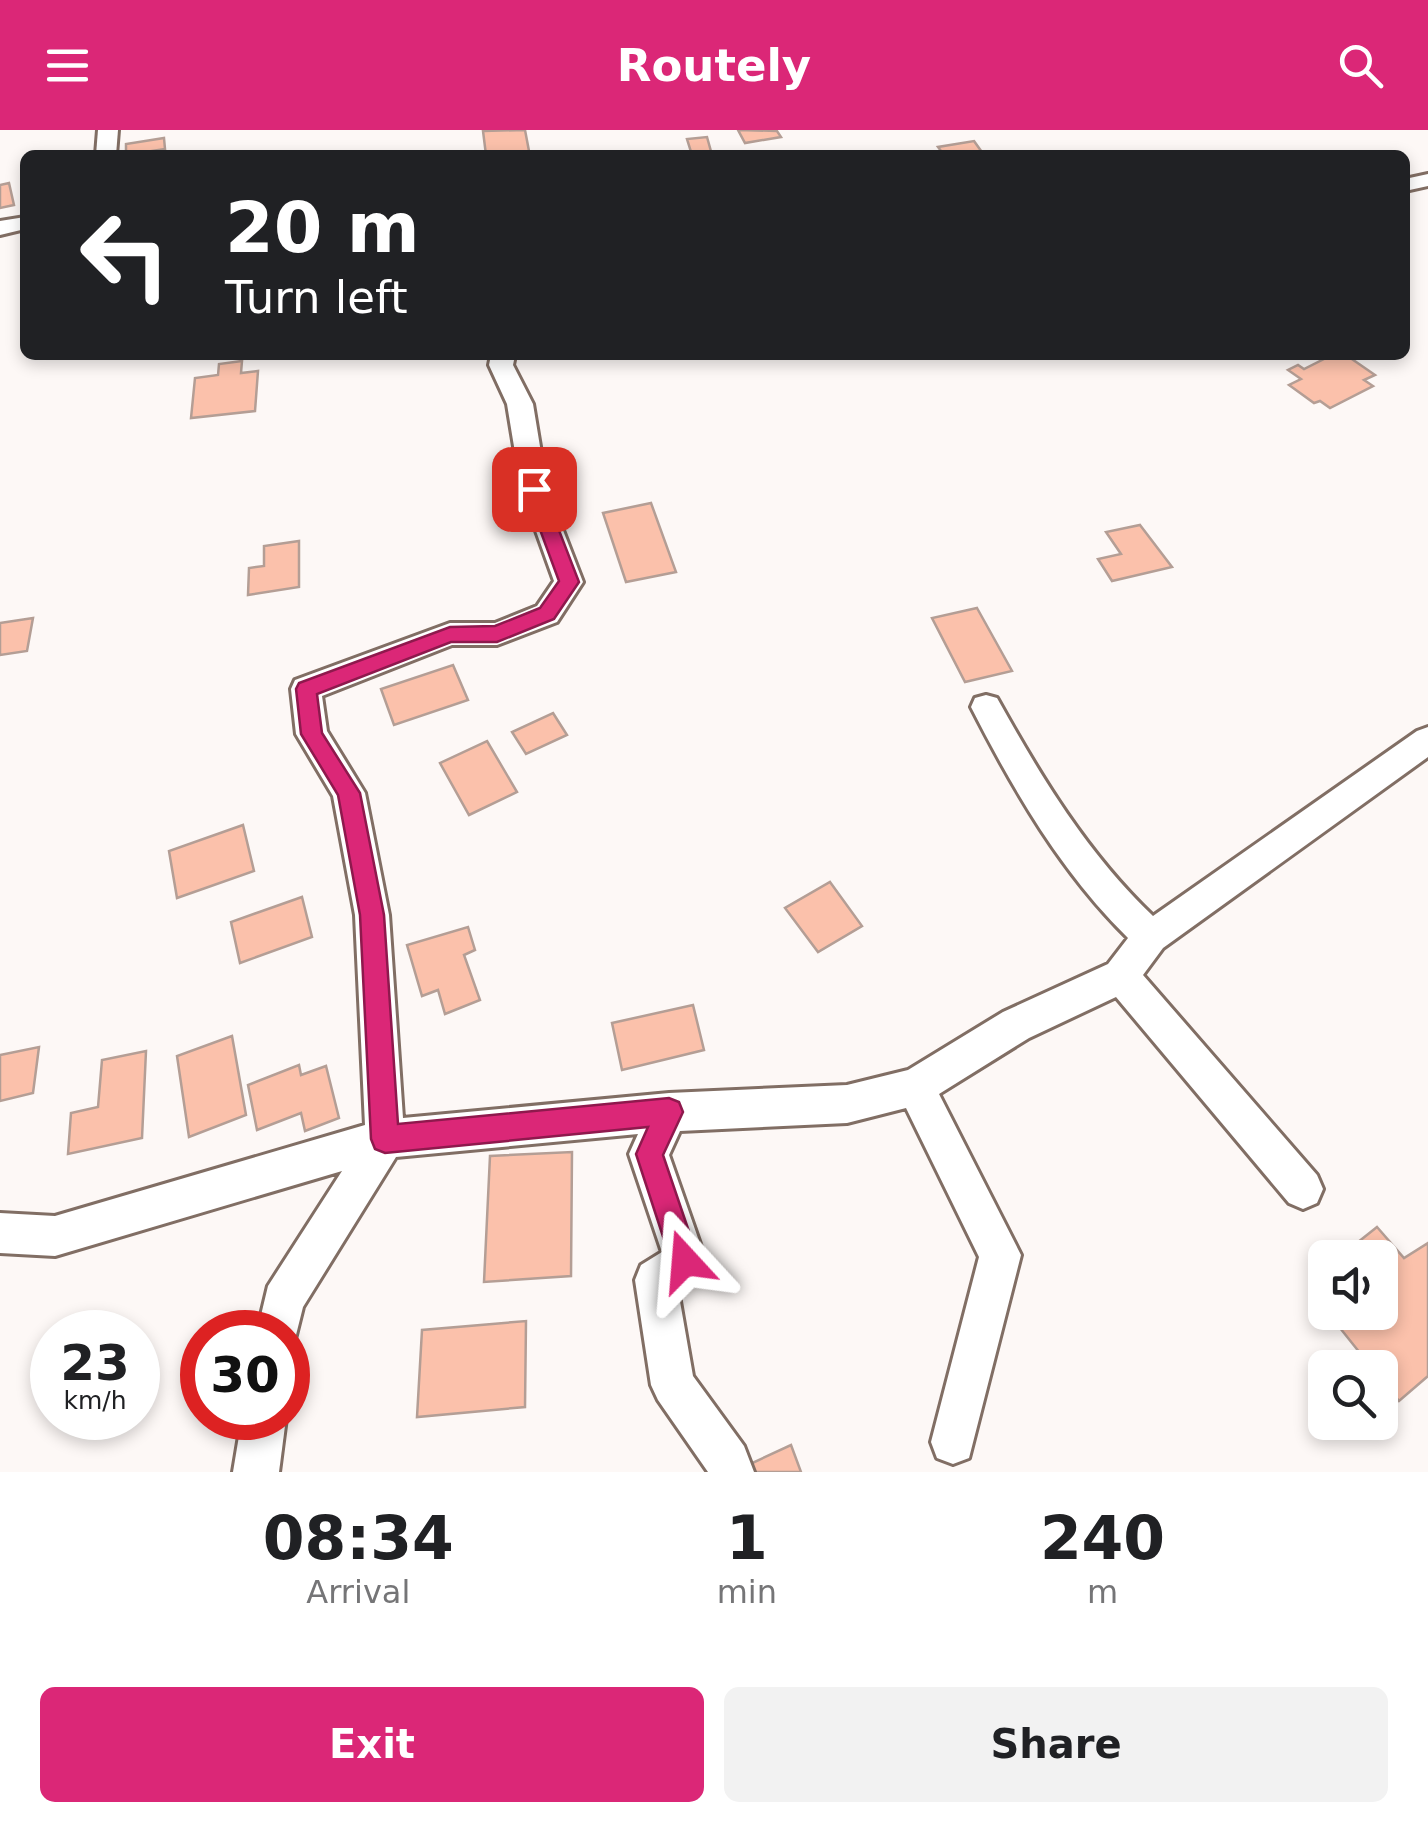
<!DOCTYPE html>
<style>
:root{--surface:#fff;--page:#f2f2f2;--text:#202124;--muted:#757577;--accent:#db2777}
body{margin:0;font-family:"DejaVu Sans",sans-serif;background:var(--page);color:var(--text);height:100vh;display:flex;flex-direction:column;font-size:38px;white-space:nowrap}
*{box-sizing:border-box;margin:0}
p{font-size:32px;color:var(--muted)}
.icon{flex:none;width:55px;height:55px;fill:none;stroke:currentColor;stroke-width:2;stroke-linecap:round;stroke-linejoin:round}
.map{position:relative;height:1342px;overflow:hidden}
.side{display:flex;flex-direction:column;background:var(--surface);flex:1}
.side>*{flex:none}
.hud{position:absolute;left:20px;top:20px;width:1390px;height:210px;border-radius:15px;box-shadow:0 5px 15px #0003;background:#202124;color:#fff;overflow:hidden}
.buttons{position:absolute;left:1308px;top:1110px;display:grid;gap:20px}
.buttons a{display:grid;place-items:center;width:90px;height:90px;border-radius:15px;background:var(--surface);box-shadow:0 5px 15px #0003;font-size:50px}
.speed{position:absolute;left:30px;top:1180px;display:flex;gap:20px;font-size:50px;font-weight:700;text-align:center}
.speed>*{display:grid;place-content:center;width:130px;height:130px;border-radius:50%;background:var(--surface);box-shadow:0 5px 15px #0003;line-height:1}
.speed small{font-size:25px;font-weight:400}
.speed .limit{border:15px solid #d22;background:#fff;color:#111}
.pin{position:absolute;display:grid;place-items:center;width:85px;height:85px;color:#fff;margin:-42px;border-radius:20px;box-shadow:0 5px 15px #0006}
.me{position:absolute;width:110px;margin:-55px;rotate:341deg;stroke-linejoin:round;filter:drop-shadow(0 0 8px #0008)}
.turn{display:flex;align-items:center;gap:35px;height:210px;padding:0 40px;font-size:45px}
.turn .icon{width:130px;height:130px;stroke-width:2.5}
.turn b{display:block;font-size:70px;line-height:85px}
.eta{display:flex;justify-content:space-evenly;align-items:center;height:170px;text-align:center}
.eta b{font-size:60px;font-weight:700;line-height:70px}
.primary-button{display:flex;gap:20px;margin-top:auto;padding:20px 40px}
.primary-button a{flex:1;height:115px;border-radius:15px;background:var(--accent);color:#fff;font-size:40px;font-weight:700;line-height:115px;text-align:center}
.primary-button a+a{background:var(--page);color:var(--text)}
header{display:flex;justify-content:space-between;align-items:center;height:130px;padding:0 40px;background:var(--accent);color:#fff;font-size:45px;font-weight:700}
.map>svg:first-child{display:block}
.building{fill:#fbc1ab;stroke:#b49e95;stroke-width:2.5}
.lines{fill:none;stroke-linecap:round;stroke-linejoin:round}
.minor-casing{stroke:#816e64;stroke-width:6}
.minor{fill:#fff;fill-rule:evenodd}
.route{fill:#db2777;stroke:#8e194d;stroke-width:2.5}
</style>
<header><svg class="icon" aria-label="menu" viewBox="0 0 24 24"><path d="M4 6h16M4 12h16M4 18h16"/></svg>Routely<svg class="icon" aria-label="search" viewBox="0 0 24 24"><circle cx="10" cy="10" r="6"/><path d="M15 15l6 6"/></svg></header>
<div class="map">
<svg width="1428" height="1342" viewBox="0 0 1428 1342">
<rect width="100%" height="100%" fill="#fdf8f6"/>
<!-- building -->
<g class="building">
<path d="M525,0L529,21L486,25L483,1Z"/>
<path d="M738,0L777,1L781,7L745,13Z"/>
<path d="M707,7L712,25H692L687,9Z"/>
<path d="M164,8L165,19L126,25V14Z"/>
<path d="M974,11L984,25H944L938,17Z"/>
<path d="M9,53L14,75L0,78V55Z"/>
<path d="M1332,225H1346L1375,245L1364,250L1373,256L1330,278L1320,271L1314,273L1289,255L1301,249L1288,240L1298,235L1304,239Z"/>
<path d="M242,231L241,243L258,241L255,281L191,288L195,248L218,245L219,234Z"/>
<path d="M651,373L676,442L626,452L603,383Z"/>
<path d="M1140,395L1172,437L1112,451L1098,429L1121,424L1106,402Z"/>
<path d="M299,411V457L248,465L249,438L264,436V416Z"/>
<path d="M977,478L1012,541L965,552L932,488Z"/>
<path d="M33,488L27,521L0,525V493Z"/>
<path d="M453,535L468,570L394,595L381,559Z"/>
<path d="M553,583L567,605L526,624L512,602Z"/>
<path d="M487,611L517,662L469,685L440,633Z"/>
<path d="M243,695L254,741L177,768L169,721Z"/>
<path d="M830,752L862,796L818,822L785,778Z"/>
<path d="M302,767L312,807L240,833L231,792Z"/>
<path d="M468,797L475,820L464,825L480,870L445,884L438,860L422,866L407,815Z"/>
<path d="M693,875L704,920L622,940L612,893Z"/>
<path d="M232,906L246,985L189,1007L177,926Z"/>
<path d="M39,917L33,963L0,971V925Z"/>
<path d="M146,921L142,1008L68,1024L71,983L98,977L102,930Z"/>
<path d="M299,935L301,945L326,936L339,988L305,1001L301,983L257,1000L248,955Z"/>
<path d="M572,1022L571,1146L484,1152L490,1026Z"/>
<path d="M1377,1097L1404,1128L1428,1113V1246L1399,1271L1380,1247V1238H1372L1328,1183L1380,1182V1128H1338Z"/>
<path d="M526,1191L525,1277L417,1287L422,1200Z"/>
<path d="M791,1315L801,1342H750L748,1335Z"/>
</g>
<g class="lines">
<!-- minor casing -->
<g class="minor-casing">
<g id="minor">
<path d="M98,0H118L116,25H96Z"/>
<path d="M1428,44V56L1405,61V49Z"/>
<path d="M25,87V99L0,105V91Z"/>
<path d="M491,225H515L513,235L533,274L547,359L583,452L557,492L497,515H452L322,566L327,601L365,663L389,785L403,988L669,963L847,955L908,940L1003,882L1108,834L1128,808C1061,742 1014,661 971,577L975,568L986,565L997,568C1041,647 1087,723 1153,786L1417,601L1428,597V627L1163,818L1143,845L1317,1045L1323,1059L1317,1073L1303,1079L1289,1073L1116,867L1029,908L939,964L1021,1125L969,1328L953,1334L937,1328L931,1312L979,1127L906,978L847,993L680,1001L669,1025L706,1131L700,1146L678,1160L693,1246L744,1316L754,1342H708L658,1270L651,1255L635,1150L641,1135L662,1122L629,1024L638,1004L396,1027L303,1177L293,1217L288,1219V1202H257L268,1156L342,1041L55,1126L0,1123V1083L55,1086L365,995L355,785L333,666L296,604L291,559L295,550L450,493H495L537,476L554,451L521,359L507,274L489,235Z"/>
<path d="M242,1288H286L279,1342H233Z"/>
</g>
</g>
<!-- minor -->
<use href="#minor" class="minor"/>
</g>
<!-- route -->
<path class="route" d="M534,352L543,359L579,452L554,489L497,512H451L317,564L322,603L360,663L384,785L398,994L669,968L679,972L683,982L663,1025L699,1131L695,1141L685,1145L675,1141L671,1131L636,1024L648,997L385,1023L375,1019L371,1009L360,785L338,665L301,604L296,559L299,553L450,497L495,496L540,478L559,451L525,359Z"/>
</svg>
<div class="buttons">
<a><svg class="icon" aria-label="sound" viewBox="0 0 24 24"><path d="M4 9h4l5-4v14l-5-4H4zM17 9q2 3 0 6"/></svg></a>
<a><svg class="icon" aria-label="search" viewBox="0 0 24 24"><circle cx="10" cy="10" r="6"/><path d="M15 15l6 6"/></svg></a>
</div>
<div class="speed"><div>23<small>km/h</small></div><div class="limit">30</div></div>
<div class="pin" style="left:534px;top:359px;background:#d93025"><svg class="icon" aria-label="arrive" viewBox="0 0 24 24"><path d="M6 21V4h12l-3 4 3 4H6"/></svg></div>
<svg class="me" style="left:685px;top:1131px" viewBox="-20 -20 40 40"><path d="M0-17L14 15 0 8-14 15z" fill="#db2777" stroke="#fff" stroke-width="4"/></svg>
<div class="hud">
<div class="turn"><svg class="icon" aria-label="left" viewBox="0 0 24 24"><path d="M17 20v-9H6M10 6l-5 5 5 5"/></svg><div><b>20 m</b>Turn left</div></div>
</div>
</div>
<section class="side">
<div class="eta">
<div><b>08:34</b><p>Arrival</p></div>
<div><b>1</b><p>min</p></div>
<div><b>240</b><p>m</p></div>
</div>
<div class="primary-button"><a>Exit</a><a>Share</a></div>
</section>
